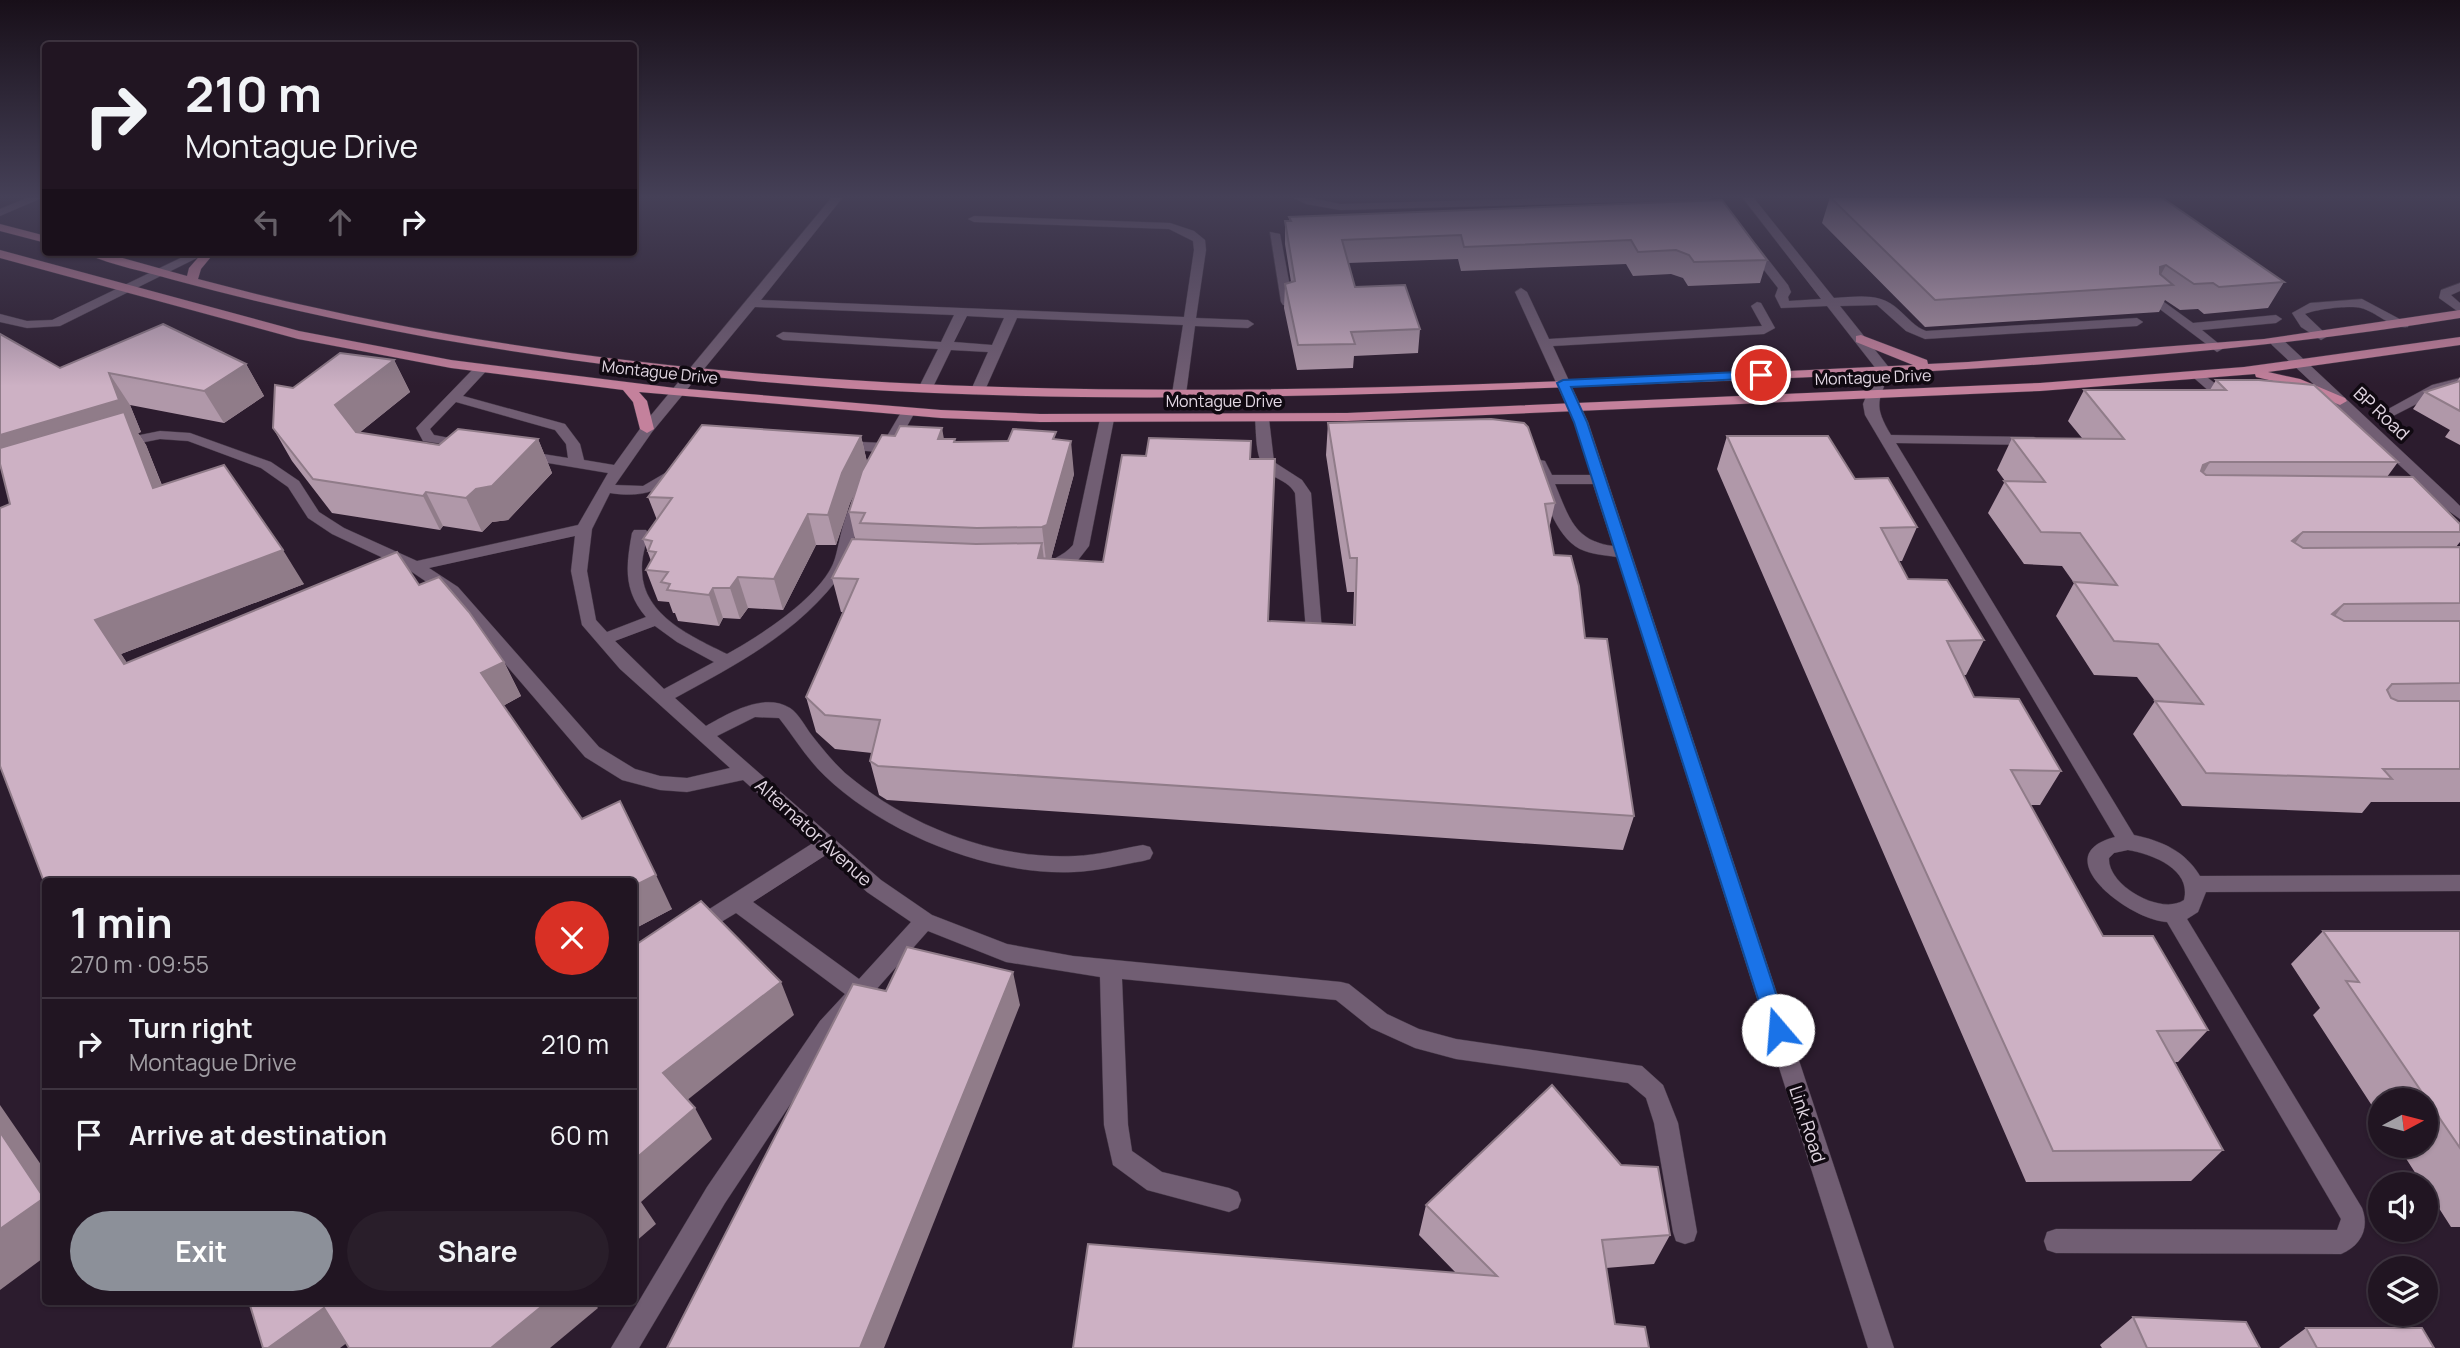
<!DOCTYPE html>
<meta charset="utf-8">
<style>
:root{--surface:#211522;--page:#291e2a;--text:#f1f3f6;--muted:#a29fa5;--line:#3e3440;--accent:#8c9099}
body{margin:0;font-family:Manrope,sans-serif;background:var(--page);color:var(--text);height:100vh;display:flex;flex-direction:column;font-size:26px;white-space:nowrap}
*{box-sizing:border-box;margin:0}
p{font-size:23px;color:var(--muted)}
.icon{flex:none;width:38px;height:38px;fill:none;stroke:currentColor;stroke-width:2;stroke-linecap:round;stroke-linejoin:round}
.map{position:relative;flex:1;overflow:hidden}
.drawer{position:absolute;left:42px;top:878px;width:595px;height:427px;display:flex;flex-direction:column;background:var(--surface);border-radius:7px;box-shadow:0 2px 5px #0004,0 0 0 2px var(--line)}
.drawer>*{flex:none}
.guide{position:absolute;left:42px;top:42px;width:595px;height:214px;border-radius:7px;box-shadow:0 2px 5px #0004,0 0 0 2px var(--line);background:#211522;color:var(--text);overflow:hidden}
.needle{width:46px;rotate:83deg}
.buttons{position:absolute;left:2368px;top:1088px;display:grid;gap:14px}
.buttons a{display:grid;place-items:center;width:70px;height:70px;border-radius:50%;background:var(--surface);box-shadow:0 2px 5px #0004,0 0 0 2px var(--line);font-size:35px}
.pin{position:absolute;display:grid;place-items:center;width:60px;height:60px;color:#fff;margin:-30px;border:4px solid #fff;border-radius:50%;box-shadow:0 2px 7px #0007}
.me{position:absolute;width:77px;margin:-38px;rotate:342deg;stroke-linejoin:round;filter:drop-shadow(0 0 5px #0008)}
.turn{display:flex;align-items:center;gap:24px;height:147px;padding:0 28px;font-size:32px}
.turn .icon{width:91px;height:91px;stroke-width:2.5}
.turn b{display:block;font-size:49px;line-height:60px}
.lanes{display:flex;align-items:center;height:66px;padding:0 28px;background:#0003;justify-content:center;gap:35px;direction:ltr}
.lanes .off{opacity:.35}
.round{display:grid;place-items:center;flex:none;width:74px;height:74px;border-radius:37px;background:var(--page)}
.overview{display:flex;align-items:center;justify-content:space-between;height:119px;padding:0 28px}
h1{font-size:42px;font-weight:700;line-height:52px}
.cta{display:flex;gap:14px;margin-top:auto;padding:14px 28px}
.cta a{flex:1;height:80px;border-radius:42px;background:var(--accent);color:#fff;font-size:28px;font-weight:700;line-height:80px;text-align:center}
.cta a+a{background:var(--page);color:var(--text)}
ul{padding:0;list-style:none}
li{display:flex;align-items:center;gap:21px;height:91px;padding:0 28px;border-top:2px solid var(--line)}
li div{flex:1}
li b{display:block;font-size:26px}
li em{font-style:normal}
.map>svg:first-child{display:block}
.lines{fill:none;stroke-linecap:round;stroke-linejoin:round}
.minor-casing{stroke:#453847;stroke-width:1}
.major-casing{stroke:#453847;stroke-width:1}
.minor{fill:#715e73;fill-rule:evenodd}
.major{fill:#c4819c;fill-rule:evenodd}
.wall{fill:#b098a9}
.shaded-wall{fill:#907c89}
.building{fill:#cdb1c4;stroke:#907c89;stroke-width:2}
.route{fill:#1a73e8;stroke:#114b97;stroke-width:2}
.labels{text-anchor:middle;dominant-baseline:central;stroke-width:7;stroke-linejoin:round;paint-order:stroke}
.far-street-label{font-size:16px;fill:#e2d7e3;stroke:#100911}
.street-label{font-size:18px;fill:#e2d7e3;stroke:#100911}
</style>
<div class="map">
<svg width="2460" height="1348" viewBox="0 0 2460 1348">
<rect width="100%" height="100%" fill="#2c1c2e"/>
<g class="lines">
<!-- minor casing -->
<g class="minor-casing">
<g id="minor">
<path d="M29,197H44L0,216V209Z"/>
<path d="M832,197H843L761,300L1184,317L1194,250L1193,241L1169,229L974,222L968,219L974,216L1170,223L1194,231L1205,240L1206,250L1196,318L1248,320L1254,324L1248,328L1195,326L1186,394L1179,398L1172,394L1183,325L1017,318L985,390L978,394L971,390L988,352L951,350L933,387L926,391L919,387L938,349L783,340L776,336L783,332L941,342L954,315L755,307L652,432L615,485L643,486L672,469L679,473L677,476C656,494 637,497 610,493L592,529L587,571L596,620L607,632L646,617C623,590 626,566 632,533L634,530H646L648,533C646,545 641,558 642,571C643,616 693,637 727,654C760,636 818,598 833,564C840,549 843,501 861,496L866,498L869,501L854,538L850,559L862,561L864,565L862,569H845C802,631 739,663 675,698L706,726C729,713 764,692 790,708C798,713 805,726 810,733C821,747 832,761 845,773C906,825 994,860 1075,856C1098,855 1120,849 1143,845L1150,847L1153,853L1150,859L1143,861C1120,865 1097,871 1074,872C991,876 885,834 825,776C807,759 794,737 779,718L755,717L717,736L881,880L932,915L1007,944L1073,956L1341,982L1349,984L1387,1014L1419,1029L1456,1039L1642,1066L1663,1085L1678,1123L1697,1232L1694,1241L1685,1244L1676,1241L1673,1232L1654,1123L1646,1098L1628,1083L1456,1059L1415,1048L1371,1028L1336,1000L1122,979L1128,1125L1132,1151L1162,1172L1229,1188L1238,1192L1241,1200L1238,1208L1229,1212L1147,1190L1113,1165L1104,1125L1100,977L1006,962L928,931L836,1035L725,1203L639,1348H611L707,1187L820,1021L845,994L736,913L696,937L689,934L686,928L689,922L813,843L743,780L687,792L660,790L622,780L585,757L446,595L409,570L332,534L308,518L288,487L261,468L188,441L160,439L120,447L113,443L115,440L160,431L190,433L271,462L299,481L319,512L344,528L417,561L578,525L608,473L524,459L517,455L524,451L568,458L566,444L555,430L456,402L430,429L434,435L470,442L472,445L470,448L423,441L416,428L477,365L482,364L489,368L463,396L565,424L580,444L584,460L614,465L642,426ZM967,316L1004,318L992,345L954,342ZM575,536L571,571L582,625L620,669L730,768L687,778L660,776L635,769L599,747L458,587L429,568ZM655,626L677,642L714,662L664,689L615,641ZM826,855L867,892L911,922L859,979L753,902Z"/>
<path d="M1292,197H1307L1340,204L1590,197H1713L1707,200L1340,210L1306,204Z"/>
<path d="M1742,197H1753L1834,298C1858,297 1880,292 1899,310C1908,318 1915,327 1926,331L2137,318L2143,322L2137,326L1925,339L1906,331L1877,305L1840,306L1891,370C1878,401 1873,405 1891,435L2034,437L2041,441L2034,445L1896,443L2134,835C2162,841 2185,851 2200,876L2460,875V891L2206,892L2198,912L2187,919L2362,1208C2370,1229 2360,1246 2341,1254L2056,1253L2047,1250L2044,1241L2047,1232L2056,1229L2337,1230L2341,1219L2167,922C2129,920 2044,855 2115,837L1865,415L1863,404L1877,370L1827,306L1781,308L1775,296L1778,288L1746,247L1748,244H1756L1788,285L1791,292L1788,297L1789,301L1821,299ZM2128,850C2152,854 2192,869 2184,900C2161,916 2107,885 2109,858L2114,853Z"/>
<path d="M1270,232L1280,234L1293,302L1291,305H1283L1281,302Z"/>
<path d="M193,252H209L60,326L27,328L0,322V314L27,321L52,320Z"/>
<path d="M2460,283V291L2451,295L2460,303V313L2439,298L2441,290Z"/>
<path d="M1521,288L1527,292L1549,339L1762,326L1751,306L1757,302L1761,303L1775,328L1764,334L1553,346L1588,422L1894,1348H1868L1617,557C1603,555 1586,554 1575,546C1551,528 1543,490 1533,464L1540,460L1545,461L1552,475H1591L1574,422L1515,292ZM1555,484H1593L1613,546C1574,541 1569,517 1555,484Z"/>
<path d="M2153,294L2193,323L2276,315L2282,319L2276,323L2202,330L2224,348L2217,352L2149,301V295Z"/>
<path d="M2362,299L2409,324L2408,327C2391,329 2377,312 2361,308C2351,305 2315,309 2305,314L2328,336L2321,340L2301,327L2292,313L2310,303Z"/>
<path d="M2277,338L2282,339L2453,499L2460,506V519L2443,507L2410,505L2407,502L2410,499L2434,497L2396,462L2365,460L2363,457L2365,454L2387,453L2272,345L2270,342Z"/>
<path d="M2199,371L2235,399V405H2225L2194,378V372Z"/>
<path d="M2460,378V386L2442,391L2393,416L2388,417L2381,413L2432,385Z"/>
<path d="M908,408L915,412L889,458H879V452L841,449L834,445L841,441L883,443L903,409Z"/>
<path d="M1107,415L1114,419L1089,546L1075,564L1054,573H1042L1040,569C1049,559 1063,557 1073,545L1100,419Z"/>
<path d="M1262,415L1269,419L1274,462L1302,480L1311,493L1322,631L1314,637L1306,631L1295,493C1290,484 1282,481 1273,476C1254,464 1257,439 1255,419Z"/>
</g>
</g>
<!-- major casing -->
<g class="major-casing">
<g id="major">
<path d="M0,224L46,236V243L0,231Z"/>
<path d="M0,250L299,331L451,360L675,388L941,410L1040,414L1347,413L2040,383L2244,367L2460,337V345L2268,372L2300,379L2345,398L2347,401L2340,405L2290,385L2256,377L2255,374L2040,391L1347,421L1040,422L941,418L639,392L647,401L654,429L647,433L640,429L633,402L623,390L451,368L298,339L0,258Z"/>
<path d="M82,252H101L187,276L189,268L203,252H215L201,269L198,279C756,429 1343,392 1913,365L1856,342V336L1861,335L1927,360L1928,364L1968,362L2264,339L2460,310V318C2182,363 1902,374 1620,385C1392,394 1163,403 934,393C766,386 598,367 432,338C345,322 259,303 174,280C144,271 109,265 82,252Z"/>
</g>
</g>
<!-- minor -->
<use href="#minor" class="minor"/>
<!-- major -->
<use href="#major" class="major"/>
</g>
<!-- wall -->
<g class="wall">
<path d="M1830,197L2284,282L2268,308L2204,314L2198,309L2180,310L2165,300L2159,312L1925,327L1822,223Z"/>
<path d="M1722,200L1767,260L1760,283L1688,286L1683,278L1671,274L1633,276L1626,264L1461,271L1458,259L1348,263L1355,287L1420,329L1418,353L1354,356L1353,368L1297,370L1284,308L1285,284L1291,282L1285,244V221H1289V217Z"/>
<path d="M0,334L60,368L246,364L264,396L224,423L130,405L141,432L138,433L146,445L162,485L304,584L121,654L127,663L419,585L504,662L521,696L503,706L582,819L672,909L634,929V882H46L10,504L1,468H0Z"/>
<path d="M394,360L410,392L359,433L439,445L538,439L552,473L508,520L492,522L482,532L443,526L440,530L332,513L292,461L273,428L293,388Z"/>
<path d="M2460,377V445L2445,437L2450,430L2413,409L2425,392L2456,383Z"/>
<path d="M2216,380L2398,462L2387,477L2460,524V542L2456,547H2460V802H2371L2362,813L2182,806L2133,734L2155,701L2137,677L2094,675L2056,616L2074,583L2062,566L2024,564L1988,513L2005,481L1997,470L2012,438H2082L2068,421L2084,390H2210Z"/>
<path d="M1328,423L1555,503L1549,529L1554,555L1585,638L1634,816L1623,850L887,800L879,795L870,761L872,753L835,749L816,732L806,697L843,612H841L832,578L855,539L849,512L855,492L850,503L836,545H816L783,610L748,608L740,619L723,618L719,626L678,621L675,613H673L669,602L658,601L646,570L651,561L643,539L657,520L648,497L861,436L867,462L944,439H955V442L1056,439L1074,474L1051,559L1103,562L1251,459L1268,621L1353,625L1354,592H1347L1326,455Z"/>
<path d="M1727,436L1855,479L1917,527L1902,561H1899L1908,579L1984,640L1966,675H1963L1974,697L2061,771L2040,805H2030L2103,936L2208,1030L2178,1062H2175L2223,1150L2191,1181L2026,1182L1717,469Z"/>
<path d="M2323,931H2460V1227H2451L2426,1188V1185H2423L2398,1146H2426V1101H2380V1118L2313,1015L2320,1008L2291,964Z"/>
<path d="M1426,1205L1670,1235L1654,1264L1606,1268L1615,1324L1456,1273L1419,1235Z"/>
<path d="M2133,1317L2260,1348H2102L2100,1345Z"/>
<path d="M2306,1328L2434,1348H2279Z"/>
</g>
<!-- shaded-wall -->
<g class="shaded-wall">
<path d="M2166,265L2155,286L2160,267Z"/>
<path d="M394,360L410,392L353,438L335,405Z"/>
<path d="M246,364L264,396L224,423L204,391Z"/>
<path d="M109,373L130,405L141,432L138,433L146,445L176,522L0,468V435Z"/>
<path d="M942,428L948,461L938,439Z"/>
<path d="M861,436L868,466L850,503L836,545L828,515L842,473Z"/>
<path d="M538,439L552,473L508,520L492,522L482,532L466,498L476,489Z"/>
<path d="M1071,441L1074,474L1051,559L1046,561L1042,527Z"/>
<path d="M2210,462L2191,494L2203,465Z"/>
<path d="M426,492L443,526L440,530L423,496Z"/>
<path d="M808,514L816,545L783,610L774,579Z"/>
<path d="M2303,532L2280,565L2292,541Z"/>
<path d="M1042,543L1046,577L1038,558Z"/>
<path d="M283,550L304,584L121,654L151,699L124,664L95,620Z"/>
<path d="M738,577L748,608L740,619L730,588Z"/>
<path d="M713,588L723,618L719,626L709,595Z"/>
<path d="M2344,604L2319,637L2332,614Z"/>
<path d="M504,662L521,696L499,708L481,673Z"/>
<path d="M656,875L672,909L634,929V886Z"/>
<path d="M1013,972L1020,1005L884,1348H860Z"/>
<path d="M781,982L794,1015L681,1105L663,1073Z"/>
<path d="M0,1105L46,1172V1256L0,1290Z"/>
<path d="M695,1108L712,1139L641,1202L656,1224L634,1243V1160Z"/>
<path d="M547,1302H593L598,1308L550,1348H491Z"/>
<path d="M324,1308L356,1336L340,1348H268Z"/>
</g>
<!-- building -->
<g class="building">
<path d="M1830,197H2161L2284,282L2219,287L2213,283L2194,284L2166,265L2160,267V274L2173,285L1935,300Z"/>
<path d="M1722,200L1767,260L1694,262L1689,255L1676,250L1638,252L1631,240L1464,247L1461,235L1342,240L1355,287L1405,285L1420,329L1351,332L1355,344L1298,345L1285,284L1295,281L1285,221H1291L1289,217Z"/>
<path d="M163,324L246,364L204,391L109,373L119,400L0,435V334L60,368Z"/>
<path d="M340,353L394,360L335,405L356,432L439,445L458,429L538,439L492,486L476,489L466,498L426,492L423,496L313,479L273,428L275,385L293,388Z"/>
<path d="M2216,380H2259L2314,385L2398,462H2210L2203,465L2201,471L2206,475L2413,477L2460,524V532H2303L2292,541L2303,548L2460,547V603L2344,604L2332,614L2344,621H2460V683L2392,684L2387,690L2391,698L2398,701H2460V769H2383L2392,779L2206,773L2155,701L2203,704L2158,644L2114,641L2074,582L2117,585L2080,533L2041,532L2004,481L2045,482L2012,438L2124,439L2084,390H2226Z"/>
<path d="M2460,381V411L2425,392Z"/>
<path d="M124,412L153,488L224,465L283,550L95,620L124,664L397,552L419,585L439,577L469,612L504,662L481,673L582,819L620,801L656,875L634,886V882H46V887L0,766V508L10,504L0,464V448Z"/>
<path d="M1491,419L1524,423L1528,427L1555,503L1545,504L1554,555L1571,556L1579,586L1585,638L1607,639L1634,816L878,766L870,761L880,720L825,715L806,697L858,579L832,578L852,539L976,544L1042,543L1038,558L1103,562L1122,455L1146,456L1149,438L1251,441L1250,459H1275L1268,621L1355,625L1357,558H1350L1328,423Z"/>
<path d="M702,425L861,436L842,473L828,515L808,514L774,579L738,577L730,588H713L709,595L667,590L670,584L661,582L668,572L646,570L656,552L648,551L652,541L643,539L672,498L648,497Z"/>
<path d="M900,426L942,428L938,439H955L954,442L1008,441L1013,429L1056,432L1053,439L1071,441L1047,525L1042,527L977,528L860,523L865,513L849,512L862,471L882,435L895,436Z"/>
<path d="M1727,436H1828L1855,479L1888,478L1917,527L1881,528L1908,579L1947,580L1984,640L1947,641L1974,697L2019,699L2061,771L2011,770L2103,936H2153L2208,1030L2157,1031L2223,1150L2053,1151Z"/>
<path d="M701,901L781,982L663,1073L695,1108L634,1160V946Z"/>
<path d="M2323,931H2460V1148L2346,981L2359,982Z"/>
<path d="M907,947L1013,972L860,1348H667L853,984L886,991Z"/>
<path d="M1552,1085L1621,1165L1658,1167L1670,1235L1602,1240L1615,1324L1645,1327L1649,1348H1073L1088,1244L1497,1276L1426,1205Z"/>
<path d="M0,1132L44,1198L0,1229Z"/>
<path d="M249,1302H547L491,1348H349L324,1308L268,1348H263Z"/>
<path d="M2133,1317L2246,1322L2260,1348H2147Z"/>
<path d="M2306,1328H2422L2434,1348H2317Z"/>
</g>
<!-- sky -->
<linearGradient id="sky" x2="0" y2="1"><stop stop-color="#180f19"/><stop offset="0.51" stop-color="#454057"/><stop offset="1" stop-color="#454057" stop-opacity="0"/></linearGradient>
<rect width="2460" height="386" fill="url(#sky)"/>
<!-- route -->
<path class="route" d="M1761,371L1767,375L1766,378L1571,387L1587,422L1788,1030L1785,1036L1778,1039L1771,1036L1768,1030L1574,422L1557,383L1563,380Z"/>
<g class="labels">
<!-- far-street labels -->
<g class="far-street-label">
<text transform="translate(660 372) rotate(6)">Montague Drive</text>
<text transform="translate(1873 377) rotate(-2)">Montague Drive</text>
<text x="1224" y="401">Montague Drive</text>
</g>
<!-- street labels -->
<g class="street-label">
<text transform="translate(2382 413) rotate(43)">BP Road</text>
<text transform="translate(814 832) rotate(42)">Alternator Avenue</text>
<text transform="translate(1808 1124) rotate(72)">Link Road</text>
</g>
</g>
</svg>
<div class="buttons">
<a><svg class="needle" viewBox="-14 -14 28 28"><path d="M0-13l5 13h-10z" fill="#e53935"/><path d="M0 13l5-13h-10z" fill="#a29fa5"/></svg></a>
<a><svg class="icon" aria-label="sound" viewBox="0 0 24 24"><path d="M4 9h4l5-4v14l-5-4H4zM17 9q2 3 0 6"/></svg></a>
<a><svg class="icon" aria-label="layers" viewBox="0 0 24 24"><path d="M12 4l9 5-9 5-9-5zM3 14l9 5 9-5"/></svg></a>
</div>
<div class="pin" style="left:1761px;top:375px;background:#d93025"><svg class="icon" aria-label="arrive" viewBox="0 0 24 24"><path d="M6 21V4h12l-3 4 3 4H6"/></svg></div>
<svg class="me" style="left:1778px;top:1030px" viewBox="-20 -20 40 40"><circle r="19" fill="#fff"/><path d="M0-13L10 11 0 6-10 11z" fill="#1a73e8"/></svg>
<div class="guide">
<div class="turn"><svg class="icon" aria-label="right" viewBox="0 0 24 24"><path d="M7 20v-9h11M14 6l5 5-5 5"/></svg><div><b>210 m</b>Montague Drive</div></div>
<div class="lanes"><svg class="icon off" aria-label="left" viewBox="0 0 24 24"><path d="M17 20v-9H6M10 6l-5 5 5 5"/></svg><svg class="icon off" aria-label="ahead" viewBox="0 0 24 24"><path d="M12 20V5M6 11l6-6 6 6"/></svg><svg class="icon" aria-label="right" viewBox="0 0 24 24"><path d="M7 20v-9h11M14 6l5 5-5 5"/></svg></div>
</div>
<section class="drawer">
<div class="overview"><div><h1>1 min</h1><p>270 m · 09:55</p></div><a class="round" style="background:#d93025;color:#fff"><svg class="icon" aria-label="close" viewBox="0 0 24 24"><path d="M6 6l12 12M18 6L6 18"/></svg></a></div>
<ul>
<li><svg class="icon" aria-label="right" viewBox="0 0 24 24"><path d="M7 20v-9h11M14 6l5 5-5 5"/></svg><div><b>Turn right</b><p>Montague Drive</p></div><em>210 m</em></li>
<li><svg class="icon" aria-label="arrive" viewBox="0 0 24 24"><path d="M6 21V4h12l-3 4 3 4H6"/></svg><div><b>Arrive at destination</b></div><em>60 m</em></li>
</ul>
<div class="cta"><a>Exit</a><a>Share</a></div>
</section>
</div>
